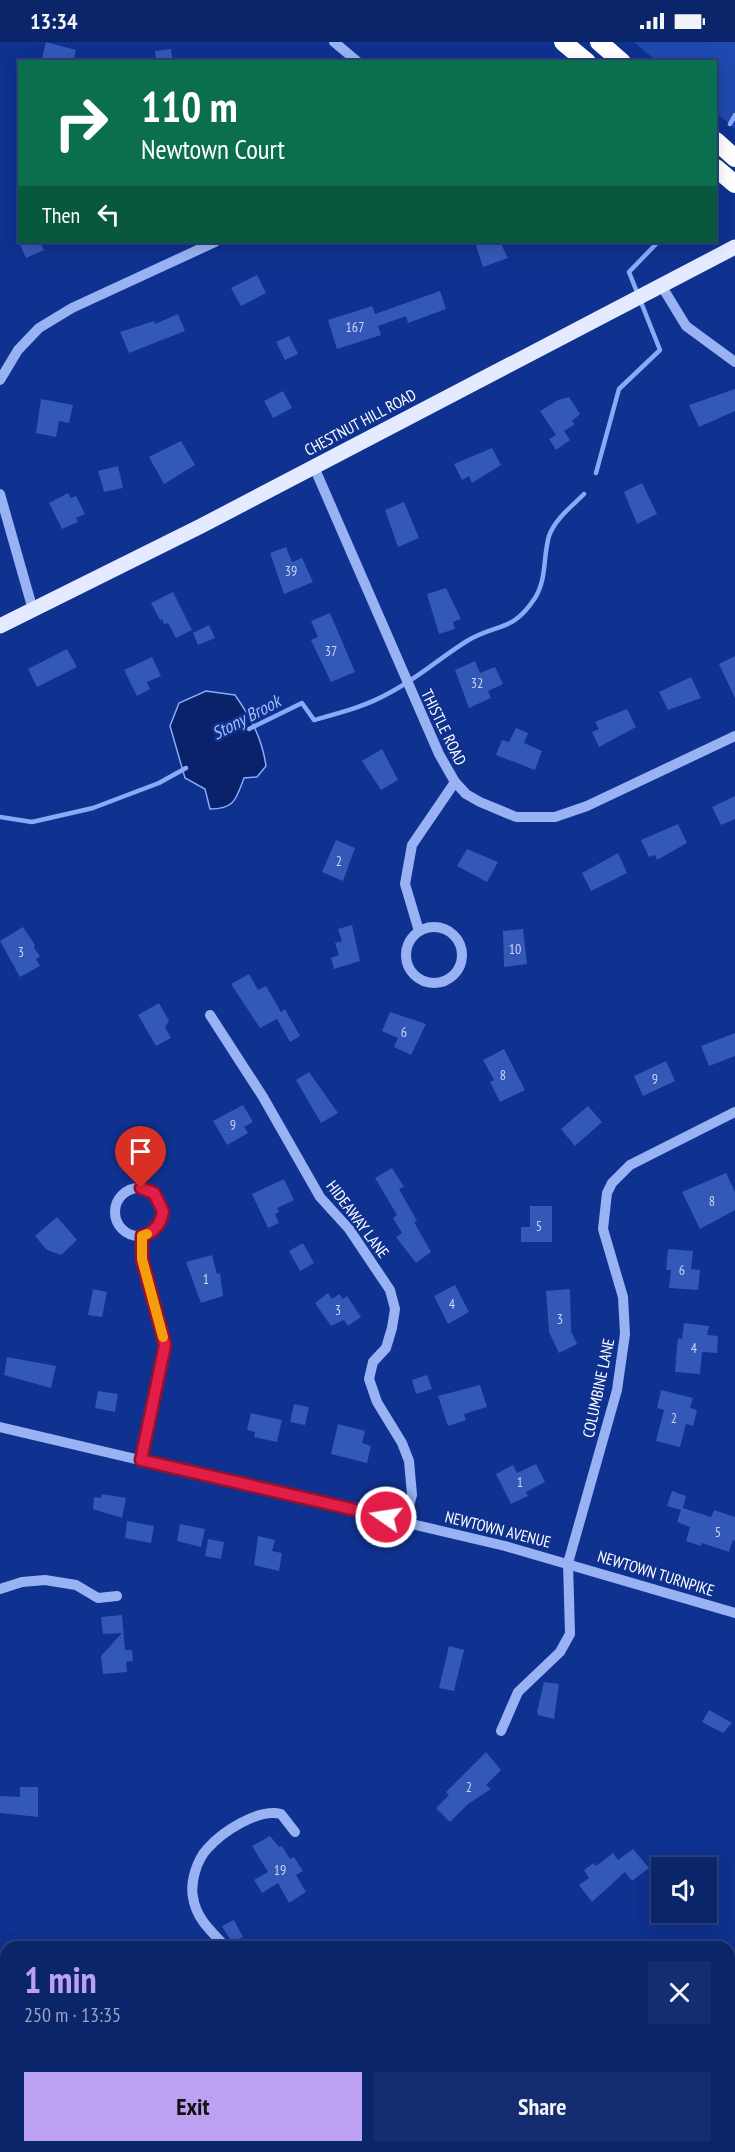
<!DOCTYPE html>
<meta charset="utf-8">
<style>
:root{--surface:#0b256b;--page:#142d71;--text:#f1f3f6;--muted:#9aa5c1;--line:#2b427e;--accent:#bca0f2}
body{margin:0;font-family:"PT Sans Narrow",sans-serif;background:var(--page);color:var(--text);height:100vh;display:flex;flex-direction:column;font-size:22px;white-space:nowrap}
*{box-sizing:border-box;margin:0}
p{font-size:20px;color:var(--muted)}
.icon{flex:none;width:33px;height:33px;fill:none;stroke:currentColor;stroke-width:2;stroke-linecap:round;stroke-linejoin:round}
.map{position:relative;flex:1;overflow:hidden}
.details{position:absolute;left:0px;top:1899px;width:735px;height:212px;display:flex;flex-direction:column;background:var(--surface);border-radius:18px 18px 0 0;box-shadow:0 3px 15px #0003,0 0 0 2px var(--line)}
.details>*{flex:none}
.hud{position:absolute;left:18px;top:18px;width:699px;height:183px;border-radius:0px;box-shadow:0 3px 15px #0003,0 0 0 2px var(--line);background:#0b6e4f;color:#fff;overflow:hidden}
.fabs{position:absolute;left:651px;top:1815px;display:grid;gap:12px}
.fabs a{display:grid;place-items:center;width:66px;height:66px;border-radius:0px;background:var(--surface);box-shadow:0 3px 15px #0003,0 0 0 2px var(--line);font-size:30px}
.pin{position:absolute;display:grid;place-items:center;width:51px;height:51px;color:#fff;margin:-62px -26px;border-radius:50% 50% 50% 0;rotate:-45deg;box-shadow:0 0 6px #0007}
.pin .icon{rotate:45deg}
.me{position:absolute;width:66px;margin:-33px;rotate:283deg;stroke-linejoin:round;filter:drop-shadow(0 0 4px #0008)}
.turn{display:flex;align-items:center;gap:21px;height:126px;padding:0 24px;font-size:27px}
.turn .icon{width:78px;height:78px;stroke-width:2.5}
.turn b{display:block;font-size:42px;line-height:51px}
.then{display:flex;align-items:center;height:57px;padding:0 24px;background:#0003;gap:12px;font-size:22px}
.round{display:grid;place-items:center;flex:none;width:63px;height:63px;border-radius:0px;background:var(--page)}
.summary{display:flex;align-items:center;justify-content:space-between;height:102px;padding:0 24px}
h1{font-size:36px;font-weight:600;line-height:45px;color:var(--accent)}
.action{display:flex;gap:12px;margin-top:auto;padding:12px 24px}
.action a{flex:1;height:69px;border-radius:0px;background:var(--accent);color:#111;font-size:24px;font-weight:600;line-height:69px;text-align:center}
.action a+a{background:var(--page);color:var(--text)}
.status{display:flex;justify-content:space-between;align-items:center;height:42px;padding:0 30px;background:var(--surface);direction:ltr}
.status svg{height:16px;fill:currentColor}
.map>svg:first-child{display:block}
.green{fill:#2049af}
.water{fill:#09226a;stroke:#89aaf7;stroke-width:1.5}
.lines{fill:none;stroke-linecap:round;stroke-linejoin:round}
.stream{stroke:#89aaf7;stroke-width:4.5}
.building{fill:#3358b7}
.minor{stroke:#98b2f3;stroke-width:10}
.major{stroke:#e4eaff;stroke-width:15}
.highway{stroke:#fff;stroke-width:18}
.route-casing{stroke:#92132f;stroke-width:15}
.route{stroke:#e11d48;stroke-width:10}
.slow{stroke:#f59e0b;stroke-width:10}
.labels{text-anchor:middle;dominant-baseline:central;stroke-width:5;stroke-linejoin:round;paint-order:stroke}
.number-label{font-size:14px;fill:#ccd5ed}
.street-label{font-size:16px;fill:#fff;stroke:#0f318f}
.water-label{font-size:18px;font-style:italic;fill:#a3bdfa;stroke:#0f318f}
</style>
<div class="status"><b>13:34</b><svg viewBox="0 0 49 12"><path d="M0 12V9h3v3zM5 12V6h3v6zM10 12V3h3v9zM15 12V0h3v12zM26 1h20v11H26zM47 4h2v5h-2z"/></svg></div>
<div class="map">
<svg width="735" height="2110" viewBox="0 0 735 2110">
<rect width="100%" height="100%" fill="#0f318f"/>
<!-- green -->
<path class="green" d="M634,0H735V87L716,70V20L656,19Z"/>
<!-- water -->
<path class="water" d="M206,649L235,653C251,676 262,696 266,724L257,735L244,736C236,757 235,767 210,767L205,747L185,736L170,684L179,661Z"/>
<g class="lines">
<!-- stream -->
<g class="stream">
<path d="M730,82L735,73"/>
<path d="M596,431L619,347L660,308L629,230L658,200"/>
<path d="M249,687L302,661L314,678C340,671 367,664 391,650C418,636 441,615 467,599C497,581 512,591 535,556C547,537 543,514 549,494C555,477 572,464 584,452"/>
<path d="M0,775L32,780L93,766L159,741L186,726"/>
</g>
</g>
<!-- building -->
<g class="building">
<path d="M46,0L76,8L73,20H41Z"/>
<path d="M171,7L173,20H156L155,9Z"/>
<path d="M19,200H40L44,208L26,216Z"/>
<path d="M475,200H500L508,216L483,225Z"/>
<path d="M257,233L266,251L241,264L231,246Z"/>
<path d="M440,249L446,267L408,281L406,274L378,284L381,293L337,307L328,278L372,264L375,272Z"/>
<path d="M178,272L185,289L129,311L120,290L154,279L155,282Z"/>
<path d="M289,294L298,312L285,318L276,300Z"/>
<path d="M735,347V369L699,385L689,363Z"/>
<path d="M283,349L292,366L273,376L264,359Z"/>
<path d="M569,355L580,372L572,379L575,382L564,389L570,398L556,408L549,397L556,393L540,369L558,358Z"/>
<path d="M41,357L73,363L69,381L59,379L56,395L36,391Z"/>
<path d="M181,399L195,423L164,442L149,415Z"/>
<path d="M492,406L501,423L472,441L469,434L462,438L454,422Z"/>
<path d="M118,424L123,446L104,450L98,429Z"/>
<path d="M642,441L657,472L637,482L624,450Z"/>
<path d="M68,451L71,456L76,454L85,472L76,476L78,480L62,487L49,461Z"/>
<path d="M404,460L419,496L398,505L385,468Z"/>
<path d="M286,505L292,520L302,516L313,540L284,552L270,511Z"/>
<path d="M446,546L461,577L453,580L455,587L439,592L427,552Z"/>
<path d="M173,550L192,588L176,596L168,581L164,582L162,577L160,578L151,561Z"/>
<path d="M330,571L355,630L331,640L311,598L318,595L311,579Z"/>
<path d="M209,583L215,596L198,603L193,591Z"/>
<path d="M67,607L77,625L37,645L28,627Z"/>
<path d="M735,614V656L719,622Z"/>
<path d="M152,615L161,634L147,640L150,647L137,654L124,628Z"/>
<path d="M475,619L480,631L495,625L503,642L488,649L491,656L469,666L455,628Z"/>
<path d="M691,635L701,656L668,668L659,650Z"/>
<path d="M627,667L636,685L599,705L592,690L599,687L595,680Z"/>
<path d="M516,686L528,691L524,701L542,709L535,728L496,713L502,698L509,700Z"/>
<path d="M382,707L398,738L381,748L362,719Z"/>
<path d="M735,754V777L721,783L712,765Z"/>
<path d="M678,782L687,801L657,818L655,813L649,815L641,798Z"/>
<path d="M336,798L355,806L343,839L322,830Z"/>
<path d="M467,807L498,820L487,840L457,824Z"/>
<path d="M618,811L627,831L591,849L582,831Z"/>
<path d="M352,883L360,919L334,927L331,916L339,913L335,901L342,899L338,887Z"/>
<path d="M23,885L35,903L34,906L40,914L36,917L40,924L20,935L0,899Z"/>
<path d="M523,887L527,922L504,925L503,889Z"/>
<path d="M249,932L258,948L266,944L281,970L285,967L300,994L290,1000L277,977L260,986L231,942Z"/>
<path d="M159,961L169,979L165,985L171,996L156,1004L138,973Z"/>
<path d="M390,970L426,982L411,1013L394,1005L398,996L382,989Z"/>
<path d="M735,991V1014L709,1024L701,1004Z"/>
<path d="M504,1007L525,1048L500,1060L490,1040L494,1038L483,1018Z"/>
<path d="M666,1019L675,1039L643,1054L634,1034Z"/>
<path d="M309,1030L338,1071L321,1081L296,1038Z"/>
<path d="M243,1063L253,1080L244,1085L248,1091L227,1103L213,1079Z"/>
<path d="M588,1064L602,1080L575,1104L561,1087Z"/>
<path d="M392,1126L404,1145L399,1147L417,1179L414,1180L431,1210L416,1221L396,1195L402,1191L393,1176L397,1173L375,1136Z"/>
<path d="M726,1131L735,1150V1168L700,1187L682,1150Z"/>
<path d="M284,1137L294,1158L277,1166L279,1170L275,1172L279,1181L268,1186L252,1152Z"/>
<path d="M530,1164H552V1200H521V1185H530Z"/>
<path d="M57,1175L77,1198L61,1213L47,1208L35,1194Z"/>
<path d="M303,1201L314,1221L300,1229L289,1209Z"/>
<path d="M668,1207L693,1209L691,1227L700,1228L698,1248L669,1246L671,1228H666Z"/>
<path d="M212,1213L217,1232L220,1231L223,1254L201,1261L186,1220Z"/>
<path d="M455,1243L469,1270L448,1282L434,1254Z"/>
<path d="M93,1247L107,1250L102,1275L88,1273Z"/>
<path d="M570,1247L571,1289L577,1302L559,1311L549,1290L546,1249Z"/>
<path d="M328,1251L332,1257L339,1252L343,1257L347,1254L361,1275L348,1284L344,1278L331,1284L315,1261Z"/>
<path d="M684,1281L709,1284L707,1293L718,1294L717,1311L702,1310L700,1332L675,1330L677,1305L678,1296L682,1297Z"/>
<path d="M7,1315L56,1324L51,1346L4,1333Z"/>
<path d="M427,1333L432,1347L416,1352L412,1338Z"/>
<path d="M480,1343L487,1365L464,1372L466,1378L448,1384L438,1354Z"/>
<path d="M661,1348L693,1356L690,1366L697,1368L693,1384L686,1382L680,1405L656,1399L664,1368L657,1366Z"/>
<path d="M98,1349L118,1352L115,1370L95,1366Z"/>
<path d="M294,1362L309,1365L305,1383L290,1380Z"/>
<path d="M251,1371L282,1378L277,1400L254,1395L255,1390L247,1388Z"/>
<path d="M338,1382L365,1389L362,1401L371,1404L367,1421L331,1412Z"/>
<path d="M536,1422L545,1440L526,1450L528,1454L511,1462L496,1432L513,1423L517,1431Z"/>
<path d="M672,1449L686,1454L683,1466L711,1475L714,1468L735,1475V1499L733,1498L729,1510L702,1501L701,1504L686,1499L690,1485L677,1480L681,1468L667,1464Z"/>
<path d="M102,1452L126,1456L122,1476L93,1467L94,1455L101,1456Z"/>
<path d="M127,1479L154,1484L151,1501L125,1496Z"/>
<path d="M180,1482L205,1487L201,1505L177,1499Z"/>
<path d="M258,1494L275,1498L272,1509L282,1511L279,1529L254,1523Z"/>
<path d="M208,1497L224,1500L221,1517L205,1514Z"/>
<path d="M122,1573L125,1608H132L133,1619L126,1620L127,1630L103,1632L101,1614L122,1591L103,1592L101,1575Z"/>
<path d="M449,1604L464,1608L454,1649L439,1646Z"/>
<path d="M544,1640L559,1642L554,1677L538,1673L537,1670Z"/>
<path d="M709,1668L732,1681L723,1691L702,1680Z"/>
<path d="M486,1710L501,1728L486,1743L491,1747L468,1762L450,1780L436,1766L449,1753L446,1750Z"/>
<path d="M20,1745H38V1775L0,1771V1754L20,1755Z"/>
<path d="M270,1794L279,1805L282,1804L290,1817L294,1815L303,1829L296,1833L306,1850L289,1861L278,1841L262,1851L254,1838L268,1830L252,1804Z"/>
<path d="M633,1807L649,1826L632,1839L625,1830L592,1860L579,1843L589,1836L584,1828L594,1821L596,1824L613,1811L618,1818Z"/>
<path d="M234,1878L243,1895L232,1901L222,1884Z"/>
</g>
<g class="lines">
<!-- minor -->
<g class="minor">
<path d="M334,0L358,20"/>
<path d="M661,243L686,284L735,320"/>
<path d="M0,338L18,308L39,286L72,266L215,200"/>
<path d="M314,425L439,712L455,740L466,752L480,760L516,775H555L587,764L735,694"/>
<path d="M0,452L33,568"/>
<circle cx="434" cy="913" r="28"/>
<path d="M419,889L405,842L412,803L455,740"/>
<path d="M210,973L263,1055L320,1155L349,1187L390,1248L395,1267L392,1286L386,1306L373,1320L369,1337L377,1360L402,1401L409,1419L412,1453L405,1479"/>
<circle cx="139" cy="1170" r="24"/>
<path d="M0,1385L505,1504L735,1571"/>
<path d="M141,1418L165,1303L142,1217V1194"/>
<path d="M0,1547L22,1540L45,1538L76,1543L98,1556L117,1554"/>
<path d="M501,1689L518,1650L560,1610L570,1592L568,1521L617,1348L625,1292L623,1255L603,1187L607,1151L612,1141L630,1123L735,1070"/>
<path d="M226,1905C212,1890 196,1877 193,1855C190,1840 197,1818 207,1807C222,1790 258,1766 281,1772L295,1790"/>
<path d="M729,2027L735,2020"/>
<path d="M269,2110V2104"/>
<path d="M641,2110L647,2104"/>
</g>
<!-- major -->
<path class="major" d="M0,584L201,484L735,205"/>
<!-- highway -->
<g class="highway">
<path d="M563,0L587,20"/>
<path d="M599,0L622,20"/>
<path d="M716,99L735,116"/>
<path d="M716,126L735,142"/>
</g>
</g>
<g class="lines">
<!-- route casing -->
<g class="route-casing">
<path id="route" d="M141,1146L154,1151L163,1169C161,1182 155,1190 142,1194V1217L165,1303L141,1418L386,1475"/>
</g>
<!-- route -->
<use href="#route" class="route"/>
<!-- slow -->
<path class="slow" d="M147,1192L142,1194V1217L163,1295"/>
</g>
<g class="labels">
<!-- number labels -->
<g class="number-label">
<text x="355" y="285">167</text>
<text x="291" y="529">39</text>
<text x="331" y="609">37</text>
<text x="477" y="641">32</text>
<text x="339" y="819">2</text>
<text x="515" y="907">10</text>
<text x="21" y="910">3</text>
<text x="404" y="990">6</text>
<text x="503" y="1033">8</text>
<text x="655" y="1037">9</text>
<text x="233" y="1083">9</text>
<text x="712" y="1159">8</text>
<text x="539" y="1184">5</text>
<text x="682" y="1228">6</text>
<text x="206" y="1237">1</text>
<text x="452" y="1262">4</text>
<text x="338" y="1268">3</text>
<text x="560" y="1277">3</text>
<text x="694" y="1306">4</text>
<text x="674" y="1376">2</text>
<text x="520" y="1440">1</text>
<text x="718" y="1490">5</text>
<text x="469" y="1745">2</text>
<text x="280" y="1828">19</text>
</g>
<!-- street labels -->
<g class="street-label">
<text transform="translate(360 380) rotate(-28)">CHESTNUT HILL ROAD</text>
<text transform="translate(444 685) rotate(64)">THISTLE ROAD</text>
<text transform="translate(358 1177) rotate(53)">HIDEAWAY LANE</text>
<text transform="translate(598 1346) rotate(-78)">COLUMBINE LANE</text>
<text transform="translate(498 1487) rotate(14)">NEWTOWN AVENUE</text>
<text transform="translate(656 1531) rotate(17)">NEWTOWN TURNPIKE</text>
</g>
<!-- water labels -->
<g class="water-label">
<text transform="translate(246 675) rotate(-28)">Stony Brook</text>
</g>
</g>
</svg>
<div class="fabs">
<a><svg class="icon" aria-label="sound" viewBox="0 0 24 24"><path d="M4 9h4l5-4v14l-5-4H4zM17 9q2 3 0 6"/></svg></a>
</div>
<div class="pin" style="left:141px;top:1146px;background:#d93025"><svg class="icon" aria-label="arrive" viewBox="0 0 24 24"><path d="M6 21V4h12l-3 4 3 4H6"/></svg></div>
<svg class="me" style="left:386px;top:1475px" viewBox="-20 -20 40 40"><circle r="17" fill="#e11d48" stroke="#fff" stroke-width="3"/><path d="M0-11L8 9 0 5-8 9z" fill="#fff"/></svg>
<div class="hud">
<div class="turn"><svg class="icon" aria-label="right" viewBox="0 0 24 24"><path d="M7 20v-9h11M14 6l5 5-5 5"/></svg><div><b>110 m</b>Newtown Court</div></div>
<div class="then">Then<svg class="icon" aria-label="left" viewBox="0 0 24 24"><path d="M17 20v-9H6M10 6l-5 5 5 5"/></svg></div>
</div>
<section class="details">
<div class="summary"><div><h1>1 min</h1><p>250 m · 13:35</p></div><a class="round"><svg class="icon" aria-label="close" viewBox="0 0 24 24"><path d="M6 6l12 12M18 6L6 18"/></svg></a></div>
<div class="action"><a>Exit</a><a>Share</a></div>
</section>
</div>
